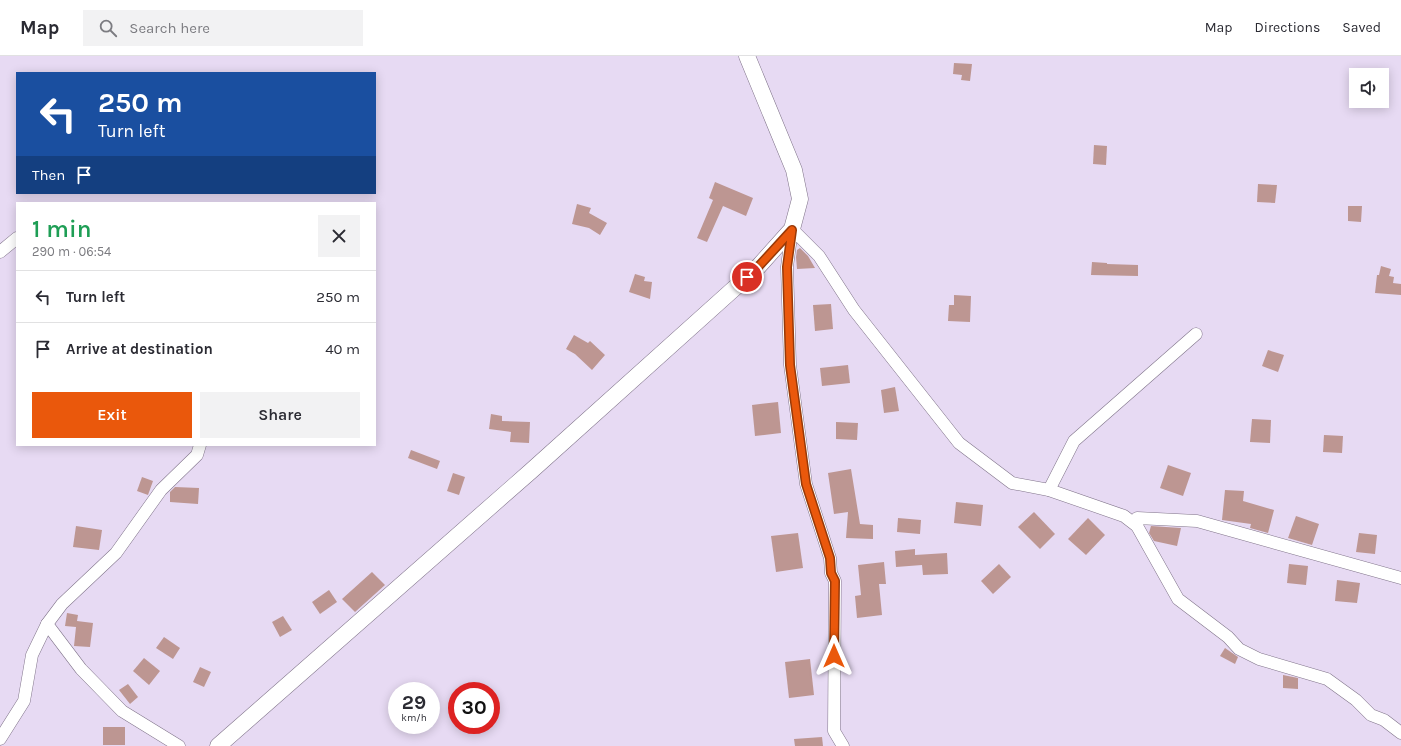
<!DOCTYPE html>
<meta charset="utf-8">
<style>
:root{--surface:#fff;--page:#f2f2f3;--text:#2b2b33;--muted:#7c7c81;--line:#e1e1e2;--accent:#ea580c}
body{margin:0;font-family:Karla,sans-serif;background:var(--page);color:var(--text);height:100vh;display:flex;flex-direction:column;font-size:15px;white-space:nowrap}
*{box-sizing:border-box;margin:0}
p{font-size:13px;color:var(--muted)}
.icon{flex:none;width:22px;height:22px;fill:none;stroke:currentColor;stroke-width:2;stroke-linecap:round;stroke-linejoin:round}
.map{position:relative;flex:1;overflow:hidden}
.sheet{position:absolute;left:16px;top:146px;width:360px;height:244px;display:flex;flex-direction:column;background:var(--surface);border-radius:0px;box-shadow:0 2px 10px #0003}
.sheet>*{flex:none}
.banner{position:absolute;left:16px;top:16px;width:360px;height:122px;border-radius:0px;box-shadow:0 2px 10px #0003;background:#1a4fa0;color:#fff;overflow:hidden}
.fabs{position:absolute;left:1349px;top:12px;display:grid;gap:8px}
.fabs a{display:grid;place-items:center;width:40px;height:40px;border-radius:0px;background:var(--surface);box-shadow:0 2px 10px #0003;font-size:20px}
.speed{position:absolute;left:388px;top:626px;display:flex;gap:8px;font-size:20px;font-weight:700;text-align:center}
.speed>*{display:grid;place-content:center;width:52px;height:52px;border-radius:50%;background:var(--surface);box-shadow:0 2px 10px #0003;line-height:1}
.speed small{font-size:10px;font-weight:400}
.speed .limit{border:6px solid #d22;background:#fff;color:#111}
.pin{position:absolute;display:grid;place-items:center;width:34px;height:34px;color:#fff;margin:-17px;border:2px solid #fff;border-radius:50%;box-shadow:0 1px 4px #0007}
.me{position:absolute;width:44px;margin:-22px;rotate:0deg;stroke-linejoin:round;filter:drop-shadow(0 0 3px #0008)}
.turn{display:flex;align-items:center;gap:14px;height:84px;padding:0 16px;font-size:18px}
.turn .icon{width:52px;height:52px;stroke-width:2.5}
.turn b{display:block;font-size:28px;line-height:34px}
.then{display:flex;align-items:center;height:38px;padding:0 16px;background:#0003;gap:8px;font-size:15px}
.round{display:grid;place-items:center;flex:none;width:42px;height:42px;border-radius:0px;background:var(--page)}
.summary{display:flex;align-items:center;justify-content:space-between;height:68px;padding:0 16px}
h1{font-size:24px;font-weight:600;line-height:30px;color:#1e9e55}
.cta{display:flex;gap:8px;margin-top:auto;padding:8px 16px}
.cta a{flex:1;height:46px;border-radius:0px;background:var(--accent);color:#fff;font-size:16px;font-weight:600;line-height:46px;text-align:center}
.cta a+a{background:var(--page);color:var(--text)}
ul{padding:0;list-style:none}
li{display:flex;align-items:center;gap:12px;height:52px;padding:0 16px;border-top:1px solid var(--line)}
li div{flex:1}
li b{display:block;font-size:15px}
li em{font-style:normal}
header{display:flex;align-items:center;gap:24px;box-sizing:border-box;height:56px;padding:0 20px;background:var(--surface);border-bottom:1px solid var(--line)}
header strong{font-size:19px}
nav{display:flex;gap:22px;margin-inline-start:auto;font-size:14px}
.search{width:280px;height:36px;background:var(--page);display:flex;align-items:center;gap:10px;box-sizing:border-box;padding:0 14px;border-radius:0px;color:var(--muted);font-size:15px}
.map>svg:first-child{display:block}
.building{fill:#bd9692}
.lines{fill:none;stroke-linecap:round;stroke-linejoin:round}
.street-casing{stroke:#80748a;stroke-width:13}
.secondary-casing{stroke:#80748a;stroke-width:17}
.street{stroke:#fff;stroke-width:12}
.secondary{stroke:#fff;stroke-width:16}
.route-casing{stroke:#983908;stroke-width:10}
.route{stroke:#ea580c;stroke-width:7}
</style>
<header>
<strong>Map</strong>
<div class="search"><svg class="icon" aria-label="search" viewBox="0 0 24 24"><circle cx="10" cy="10" r="6"/><path d="M15 15l6 6"/></svg>Search here</div>
<nav><a>Map</a><a>Directions</a><a>Saved</a></nav>
</header>
<div class="map">
<svg width="1401" height="690" viewBox="0 0 1401 690">
<rect width="100%" height="100%" fill="#e7daf3"/>
<!-- building -->
<g class="building">
<path d="M954,7L972,8L970,25L961,24L962,19L953,18Z"/>
<path d="M1094,89L1107,90L1106,109L1093,108Z"/>
<path d="M715,126L753,142L746,160L723,150L707,186L697,182L713,144L709,142Z"/>
<path d="M1258,128L1277,129L1275,147L1257,146Z"/>
<path d="M577,148L591,152L589,157L607,167L600,179L589,172L572,168Z"/>
<path d="M1348,150H1362L1361,166L1348,165Z"/>
<path d="M800,192L808,200L815,212L797,213L796,201L797,194Z"/>
<path d="M1092,206L1107,207V208L1138,209V220L1091,219Z"/>
<path d="M1381,210L1391,213L1389,220L1394,221L1393,227L1401,228V239L1375,237L1377,219H1379Z"/>
<path d="M635,218L645,221L644,225L652,226L650,243L629,236Z"/>
<path d="M954,239L971,240L970,266L948,265L949,249H954Z"/>
<path d="M831,248L833,273L815,275L813,249Z"/>
<path d="M574,279L588,287L590,285L605,299L592,314L575,298L566,293Z"/>
<path d="M1268,294L1284,299L1278,316L1262,310Z"/>
<path d="M848,309L850,327L822,330L820,312Z"/>
<path d="M895,331L899,355L884,357L881,334Z"/>
<path d="M778,346L781,377L755,380L752,349Z"/>
<path d="M491,358L502,360V365L530,366L529,387L510,386L511,376L489,373Z"/>
<path d="M1252,363L1271,364L1270,387L1250,386Z"/>
<path d="M836,366L858,367L857,384L836,383Z"/>
<path d="M1324,379L1343,380L1342,397L1323,396Z"/>
<path d="M411,394L440,405L437,413L408,402Z"/>
<path d="M1168,409L1191,417L1183,440L1160,432Z"/>
<path d="M851,413L860,468L873,469V483L846,482L848,456L834,458L828,417Z"/>
<path d="M453,417L465,421L459,439L447,435Z"/>
<path d="M142,421L153,425L148,439L137,435Z"/>
<path d="M175,431L199,432L198,448L170,446V436Z"/>
<path d="M1225,434L1244,435L1243,445L1274,454L1268,477L1250,472L1251,468L1222,464Z"/>
<path d="M956,446L983,449L981,470L954,467Z"/>
<path d="M1034,456L1055,478L1040,493L1018,471Z"/>
<path d="M1296,460L1319,468L1312,489L1288,482Z"/>
<path d="M898,462L921,464L920,478L897,476Z"/>
<path d="M1088,462L1105,479L1086,499L1068,483Z"/>
<path d="M76,470L102,474L99,494L73,491Z"/>
<path d="M1151,470L1181,472L1177,490L1154,485L1149,477Z"/>
<path d="M798,477L803,512L776,516L771,480Z"/>
<path d="M1359,477L1377,479L1375,498L1356,496Z"/>
<path d="M915,493V499L947,497L948,518L923,519L922,509L896,511L895,495Z"/>
<path d="M884,506L886,528H879L882,559L857,562L855,540L861,539L858,509Z"/>
<path d="M999,508L1011,521L993,538L981,525Z"/>
<path d="M1289,508L1308,510L1306,529L1287,527Z"/>
<path d="M372,516L385,529L355,556L342,543Z"/>
<path d="M1337,524L1360,527L1357,547L1335,545Z"/>
<path d="M329,534L337,546L320,558L312,546Z"/>
<path d="M67,557L78,559L77,565L93,567L90,591L74,590L76,571L65,570Z"/>
<path d="M283,560L292,574L280,581L272,566Z"/>
<path d="M164,581L180,592L173,603L156,592Z"/>
<path d="M1225,592L1238,601L1235,608L1220,600Z"/>
<path d="M144,602L160,615L149,629L133,615Z"/>
<path d="M810,603L814,639L789,642L785,606Z"/>
<path d="M200,611L211,616L204,631L193,626Z"/>
<path d="M1283,619L1298,622V633L1283,632Z"/>
<path d="M128,628L138,641L130,648L119,634Z"/>
<rect x="103" y="671" width="22" height="18"/>
<path d="M822,681L823,690H795L794,683Z"/>
</g>
<g class="lines">
<!-- street casing -->
<g class="street-casing">
<g id="street">
<path d="M0,196L17,182"/>
<path d="M1049,434L1074,385L1196,278"/>
<path d="M1137,470V462L1197,465L1401,522"/>
<path d="M47,568L81,613L122,655L179,690"/>
<path d="M0,683L24,645L32,599L47,568L62,548L116,497L161,434L197,399L200,389"/>
<path d="M843,690L834,675L835,525L831,517L830,502L806,428L790,309L787,211L792,173L819,200L854,254L959,387L1012,427L1049,434L1124,460L1137,470L1178,543L1228,581L1239,593L1259,603L1327,623L1356,644L1371,659L1384,664L1401,677"/>
</g>
</g>
<!-- secondary casing -->
<g class="secondary-casing">
<path id="secondary" d="M218,690L531,415L758,211L792,173L800,143L794,114L747,0"/>
</g>
<!-- street -->
<use href="#street" class="street"/>
<!-- secondary -->
<use href="#secondary" class="secondary"/>
</g>
<g class="lines">
<!-- route casing -->
<g class="route-casing">
<path id="route" d="M747,221L758,211L792,174L787,211L790,309L806,428L830,502L831,517L835,525L834,600"/>
</g>
<!-- route -->
<use href="#route" class="route"/>
</g>
</svg>
<div class="fabs">
<a><svg class="icon" aria-label="sound" viewBox="0 0 24 24"><path d="M4 9h4l5-4v14l-5-4H4zM17 9q2 3 0 6"/></svg></a>
</div>
<div class="speed"><div>29<small>km/h</small></div><div class="limit">30</div></div>
<div class="pin" style="left:747px;top:221px;background:#d93025"><svg class="icon" aria-label="arrive" viewBox="0 0 24 24"><path d="M6 21V4h12l-3 4 3 4H6"/></svg></div>
<svg class="me" style="left:834px;top:600px" viewBox="-20 -20 40 40"><path d="M0-17L14 15 0 8-14 15z" fill="#ea580c" stroke="#fff" stroke-width="4"/></svg>
<div class="banner">
<div class="turn"><svg class="icon" aria-label="left" viewBox="0 0 24 24"><path d="M17 20v-9H6M10 6l-5 5 5 5"/></svg><div><b>250 m</b>Turn left</div></div>
<div class="then">Then<svg class="icon" aria-label="arrive" viewBox="0 0 24 24"><path d="M6 21V4h12l-3 4 3 4H6"/></svg></div>
</div>
<section class="sheet">
<div class="summary"><div><h1>1 min</h1><p>290 m · 06:54</p></div><a class="round"><svg class="icon" aria-label="close" viewBox="0 0 24 24"><path d="M6 6l12 12M18 6L6 18"/></svg></a></div>
<ul>
<li><svg class="icon" aria-label="left" viewBox="0 0 24 24"><path d="M17 20v-9H6M10 6l-5 5 5 5"/></svg><div><b>Turn left</b></div><em>250 m</em></li>
<li><svg class="icon" aria-label="arrive" viewBox="0 0 24 24"><path d="M6 21V4h12l-3 4 3 4H6"/></svg><div><b>Arrive at destination</b></div><em>40 m</em></li>
</ul>
<div class="cta"><a>Exit</a><a>Share</a></div>
</section>
</div>
